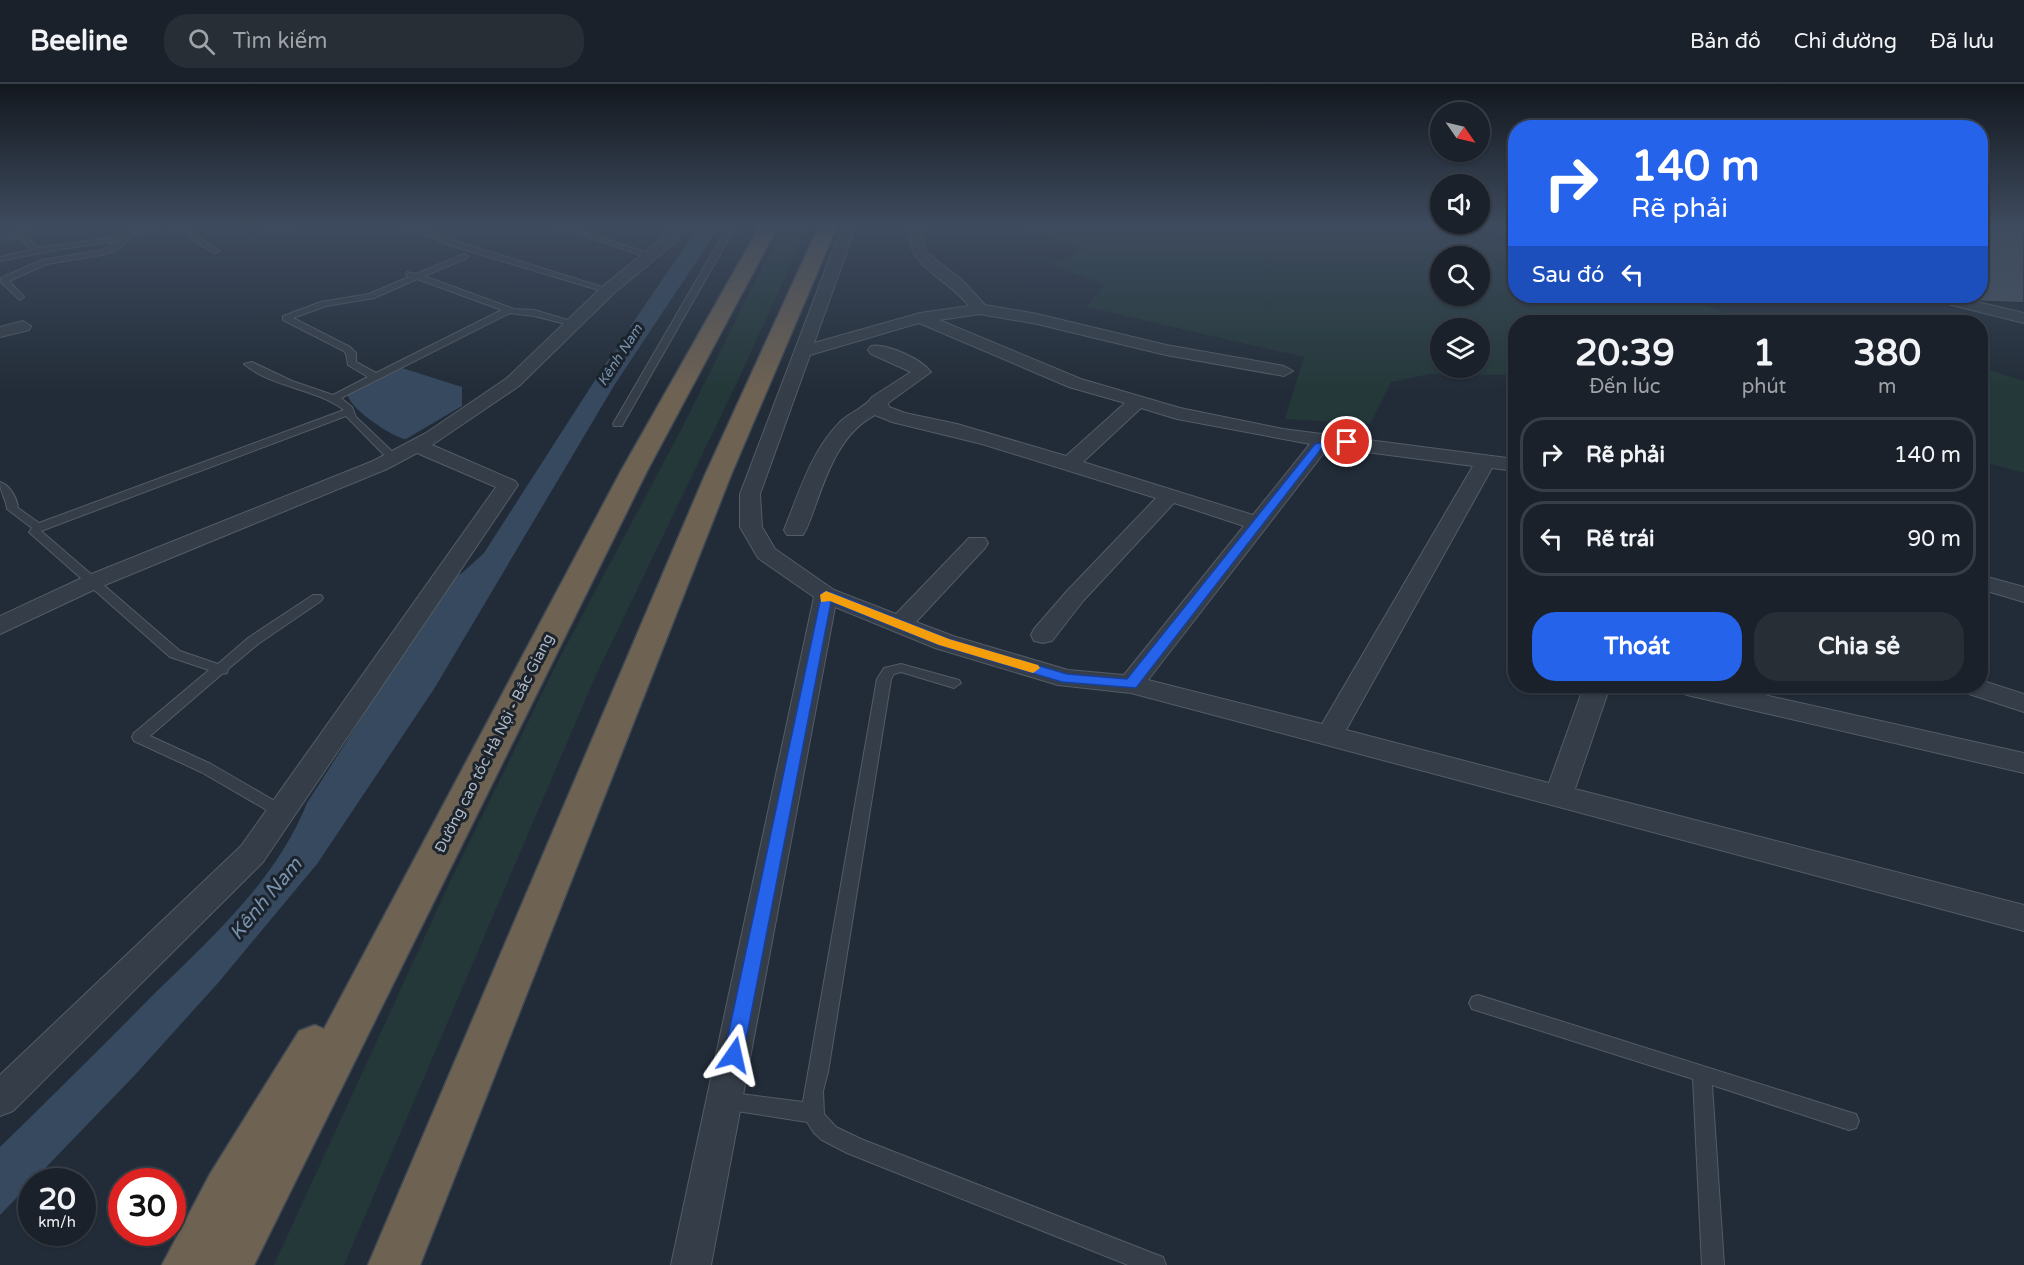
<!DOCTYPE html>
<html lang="vi">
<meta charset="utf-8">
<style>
:root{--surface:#1a212a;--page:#272e36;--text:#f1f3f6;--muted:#9fa3a8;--line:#383e47;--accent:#2563eb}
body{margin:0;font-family:"Varela Round",sans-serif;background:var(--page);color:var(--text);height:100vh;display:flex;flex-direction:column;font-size:22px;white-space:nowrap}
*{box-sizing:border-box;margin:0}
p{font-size:20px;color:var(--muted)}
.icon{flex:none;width:33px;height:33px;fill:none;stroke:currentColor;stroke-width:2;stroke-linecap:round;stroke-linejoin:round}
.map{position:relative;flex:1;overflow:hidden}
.details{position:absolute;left:1508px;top:231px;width:480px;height:378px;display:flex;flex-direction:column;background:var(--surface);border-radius:24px;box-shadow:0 2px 4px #0004,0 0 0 2px var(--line)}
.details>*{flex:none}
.top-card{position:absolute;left:1508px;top:36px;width:480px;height:183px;border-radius:24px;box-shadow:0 2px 4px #0004,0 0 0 2px var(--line);background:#2563eb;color:#fff;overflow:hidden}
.needle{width:39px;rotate:124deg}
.buttons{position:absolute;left:1430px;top:18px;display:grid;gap:12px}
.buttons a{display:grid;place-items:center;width:60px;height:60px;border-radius:50%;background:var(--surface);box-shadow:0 2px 4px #0004,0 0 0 2px var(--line);font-size:30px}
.speed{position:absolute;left:18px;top:1084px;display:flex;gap:12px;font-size:30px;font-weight:700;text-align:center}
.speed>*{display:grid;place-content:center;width:78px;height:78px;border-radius:50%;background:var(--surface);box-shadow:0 2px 4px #0004,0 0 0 2px var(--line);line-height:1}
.speed small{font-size:15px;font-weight:400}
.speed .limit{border:9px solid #d22;background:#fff;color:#111}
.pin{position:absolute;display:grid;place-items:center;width:51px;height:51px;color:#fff;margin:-26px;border:3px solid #fff;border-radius:50%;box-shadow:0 2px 6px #0007}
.me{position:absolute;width:66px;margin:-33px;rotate:11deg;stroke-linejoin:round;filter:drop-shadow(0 0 4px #0008)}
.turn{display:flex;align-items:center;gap:21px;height:126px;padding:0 24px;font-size:27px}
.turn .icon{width:78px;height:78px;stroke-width:2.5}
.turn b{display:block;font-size:42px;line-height:51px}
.then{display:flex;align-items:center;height:57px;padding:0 24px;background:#0003;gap:12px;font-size:22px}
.eta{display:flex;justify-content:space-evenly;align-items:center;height:102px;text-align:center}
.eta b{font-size:36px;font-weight:700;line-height:42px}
.button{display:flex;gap:12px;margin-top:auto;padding:12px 24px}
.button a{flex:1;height:69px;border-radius:24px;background:var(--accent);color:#fff;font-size:24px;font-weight:700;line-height:69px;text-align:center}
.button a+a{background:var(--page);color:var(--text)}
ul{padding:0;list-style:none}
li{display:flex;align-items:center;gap:18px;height:75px;margin:0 12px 9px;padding:0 12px;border:3px solid var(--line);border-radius:24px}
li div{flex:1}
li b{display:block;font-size:22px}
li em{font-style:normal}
header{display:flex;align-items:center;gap:36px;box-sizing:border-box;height:84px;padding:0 30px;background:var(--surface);border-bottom:2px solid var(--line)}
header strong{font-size:28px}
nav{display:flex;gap:33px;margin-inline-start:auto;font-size:21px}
.search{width:420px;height:54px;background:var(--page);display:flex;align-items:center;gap:15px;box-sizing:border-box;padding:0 21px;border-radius:24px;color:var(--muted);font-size:22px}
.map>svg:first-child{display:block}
.green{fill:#243839;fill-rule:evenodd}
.water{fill:#36495f}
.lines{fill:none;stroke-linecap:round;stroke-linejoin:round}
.canal{fill:#36495f;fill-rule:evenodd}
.building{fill:#485462;stroke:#1d252f;stroke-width:1.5}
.lane-casing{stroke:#535c66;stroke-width:2}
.street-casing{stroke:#535c66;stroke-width:2}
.highway-casing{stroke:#404953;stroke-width:3}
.lane{fill:#353e48;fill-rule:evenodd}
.street{fill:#353e48;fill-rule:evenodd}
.highway{fill:#6e6253;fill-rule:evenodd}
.route{fill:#2563eb;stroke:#184099;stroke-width:1.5}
.slow{fill:#f59e0b}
.labels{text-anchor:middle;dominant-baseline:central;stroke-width:6;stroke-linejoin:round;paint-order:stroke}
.far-water-label{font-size:14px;font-style:italic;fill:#7991ac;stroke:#1b232d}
.street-label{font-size:15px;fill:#b0b9c5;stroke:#1b232d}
.near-water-label{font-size:20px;font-style:italic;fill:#7991ac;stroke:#1b232d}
</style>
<header>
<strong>Beeline</strong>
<div class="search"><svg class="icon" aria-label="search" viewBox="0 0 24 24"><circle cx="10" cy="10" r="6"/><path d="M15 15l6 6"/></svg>Tìm kiếm</div>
<nav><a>Bản đồ</a><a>Chỉ đường</a><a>Đã lưu</a></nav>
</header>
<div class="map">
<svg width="2024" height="1181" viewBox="0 0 2024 1181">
<rect width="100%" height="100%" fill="#222c38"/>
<!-- green -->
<g class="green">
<path d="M783,142H808L740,292L595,593L344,1181H274L449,800L557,579L680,348Z"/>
<path d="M1019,142H1439L1489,153L1515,164V212H1687L1744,238H1515V291L1430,290L1391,298L1370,340L1285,335L1304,273L1086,223L1105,201L1051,181L1082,166ZM1440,172H1479V212H1440ZM1440,244H1479V284H1440Z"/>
<path d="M1980,283L2024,297V389L1980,377Z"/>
</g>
<!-- water -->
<g class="water">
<path d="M692,142H720L615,300L434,605L317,780L218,899L134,992L0,1131V1063C51,1013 102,963 152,912C211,854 276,797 307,719L452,493L462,489L484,469L606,279L662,209L697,150L688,149Z"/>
<path d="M402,284L462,303V322L406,355C394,355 346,322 348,310Z"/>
</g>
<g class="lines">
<!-- canal -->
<path class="canal" d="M699,142H713L645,247H633L630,243Z"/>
</g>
<!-- building -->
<path class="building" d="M1980,142H2024V219L1974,217L1952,212H1980Z"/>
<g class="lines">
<!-- lane casing -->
<g class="lane-casing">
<g id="lane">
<path d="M17,142H25L29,155L39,164L123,152C132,144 146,141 158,142L134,151L117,166L107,170L47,180L9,197L24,213L20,216L1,198V194L42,176L102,166L117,157L61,165L0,177V173L31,166L21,154L0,156V152L19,149Z"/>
<path d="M172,142H181L220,167L213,169Z"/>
<path d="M404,142H414L455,157L612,206L605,208L449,161Z"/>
<path d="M554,142H565L657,172L650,174Z"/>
<path d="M728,142H736L623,340L622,342H614L613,340Z"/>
<path d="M464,170L468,172L467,174L424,192L514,225L534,226L578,239L574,242L534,232L510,229L341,314L352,323L356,333L397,372V376H389L346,332L41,447L180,567L218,580L248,554L313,511H321L323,514L321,517L258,560L228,585L227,589L222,590L150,652L211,680L287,724L290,728L287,732L282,734L277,732L201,688L134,657L132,653L134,649L209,586L170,573L31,450L29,448L32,444L7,425C6,414 0,409 0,398C10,401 17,414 18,424L39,439L344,326C315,304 272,304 244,280L252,278L292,297L333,311L368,293L348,281L346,270L344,267L283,236V232L321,218L369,210L409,193L406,190L407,188L416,190ZM417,195L502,226L376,289L356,278V269L350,263L293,234L326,222L374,214Z"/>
<path d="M901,580L959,596L961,599L954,604L901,588L894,590L891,595L828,988L823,1007L824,1030L836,1043L861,1055L1155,1170L1163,1173L1166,1181H1128L847,1069L822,1056L814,1049L807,1038L718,1024L715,1017L718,1010L725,1008L803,1018L877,595L884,584Z"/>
<path d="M1478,911L1849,1028L1856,1030L1859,1037L1856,1044L1849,1046L1712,1001L1724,1181H1702L1693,995L1472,925L1469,919L1472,913Z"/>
</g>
</g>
<!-- street casing -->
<g class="street-casing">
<g id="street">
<path d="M272,142H292L282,148H272Z"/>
<path d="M669,142H683L678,156L614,209L519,302L432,361L515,397L518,401L263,778L13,1027L0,1032V991L241,762L496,403L417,369L387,385L100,503L0,550V532L84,493L373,377L426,349L507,294L602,203L666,151Z"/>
<path d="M842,142H856L814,259L920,229L969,222C946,192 905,184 909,142H923L922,154L927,169L962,196L985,221L1037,230L1166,261L1284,282L1293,287L1284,292L1166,271L1037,240L980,230L939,236L1081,295L1180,324L1283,345L1515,375V387L1492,384L1346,646L1549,699L1584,602H1610L1575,705L2024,821V847L1131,609L1058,601L935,564L835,523L711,1181H671L814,513L758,474L740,443V410ZM919,239L1069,303L1125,319L1066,372L957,340L905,329L889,323L888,319L931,288C922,275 886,259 871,262L868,266L871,270L911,288L872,313C865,324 850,328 840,338C811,367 799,409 784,446L787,451H803C809,442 812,430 816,420C828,386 842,348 875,331L892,338L982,360L1156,414L1067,507L1034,545L1031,551L1034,557L1043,559L1052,557L1083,517L1174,419L1244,442L1124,591L1068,586L953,552L916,538L985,464L988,459L985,454H969L896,530L834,506L775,465L762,443L760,410L810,271ZM1141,324L1177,335L1310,360L1253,431L1083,378ZM1336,364L1473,382L1322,640L1148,596L1326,366Z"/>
<path d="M1926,212H1952L2024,229V239L1928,215Z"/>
<path d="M23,237L31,242L29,246L0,253V243Z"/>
<path d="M1980,491L2024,503V518L1980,505Z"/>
<path d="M1980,596L2024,610V628L1963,608L1959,602H1980Z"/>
<path d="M1674,602H1724L2024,669V689L1687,611L1678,608Z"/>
</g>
</g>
<!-- highway casing -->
<g class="highway-casing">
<g id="highway">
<path d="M760,142H778L647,387L254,1181H162L210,1090L299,947L315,941L324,945L621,387Z"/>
<path d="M819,142H837L731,391L420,1181H368L705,391Z"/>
</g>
</g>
<!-- lane -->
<use href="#lane" class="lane"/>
<!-- street -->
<use href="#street" class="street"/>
<!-- highway -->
<use href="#highway" class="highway"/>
</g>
<!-- sky -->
<linearGradient id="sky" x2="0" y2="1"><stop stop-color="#13181f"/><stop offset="0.46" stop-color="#3e4b5e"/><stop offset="1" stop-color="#3e4b5e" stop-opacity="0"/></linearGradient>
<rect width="2024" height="307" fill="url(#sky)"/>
<!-- route -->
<path class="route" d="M1335,355L1353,358L1322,364L1136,604L1062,598L939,561L831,518L743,971L740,977L734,980L727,977L724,971L822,508H831L949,555L1067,590L1127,595L1315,360Z"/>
<!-- slow -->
<path class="slow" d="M826,507L949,555L1038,581L1040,584L1033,589L939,561L830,517L821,518L820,511Z"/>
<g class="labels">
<!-- far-water labels -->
<g class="far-water-label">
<text transform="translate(620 271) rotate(-57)">Kênh Nam</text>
</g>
<!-- street labels -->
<g class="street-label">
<text transform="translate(494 659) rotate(-63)">Đường cao tốc Hà Nội - Bắc Giang</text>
</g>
<!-- near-water labels -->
<g class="near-water-label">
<text transform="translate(266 815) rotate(-50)">Kênh Nam</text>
</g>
</g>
</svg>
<div class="buttons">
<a><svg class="needle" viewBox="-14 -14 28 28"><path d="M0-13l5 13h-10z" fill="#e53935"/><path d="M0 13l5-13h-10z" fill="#9fa3a8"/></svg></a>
<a><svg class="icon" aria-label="sound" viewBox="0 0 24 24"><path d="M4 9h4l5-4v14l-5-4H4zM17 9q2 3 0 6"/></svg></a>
<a><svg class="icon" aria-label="search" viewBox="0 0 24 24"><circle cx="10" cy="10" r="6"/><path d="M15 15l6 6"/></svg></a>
<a><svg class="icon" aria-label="layers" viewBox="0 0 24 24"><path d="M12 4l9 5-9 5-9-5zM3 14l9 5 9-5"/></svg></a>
</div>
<div class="speed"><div>20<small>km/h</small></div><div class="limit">30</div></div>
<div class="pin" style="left:1347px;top:358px;background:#d93025"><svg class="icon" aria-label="arrive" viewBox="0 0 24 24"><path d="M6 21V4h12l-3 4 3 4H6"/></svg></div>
<svg class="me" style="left:734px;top:971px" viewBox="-20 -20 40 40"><path d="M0-17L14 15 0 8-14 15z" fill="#2563eb" stroke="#fff" stroke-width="4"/></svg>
<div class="top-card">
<div class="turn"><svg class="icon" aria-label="right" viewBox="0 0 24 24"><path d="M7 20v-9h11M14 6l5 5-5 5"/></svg><div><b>140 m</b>Rẽ phải</div></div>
<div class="then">Sau đó<svg class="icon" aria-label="left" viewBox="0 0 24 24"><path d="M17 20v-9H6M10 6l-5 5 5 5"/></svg></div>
</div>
<section class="details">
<div class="eta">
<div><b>20:39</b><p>Đến lúc</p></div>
<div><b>1</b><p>phút</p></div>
<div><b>380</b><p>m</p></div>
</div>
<ul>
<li><svg class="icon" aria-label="right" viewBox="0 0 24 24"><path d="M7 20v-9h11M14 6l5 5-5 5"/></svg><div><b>Rẽ phải</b></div><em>140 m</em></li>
<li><svg class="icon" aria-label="left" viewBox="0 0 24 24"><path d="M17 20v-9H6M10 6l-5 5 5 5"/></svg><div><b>Rẽ trái</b></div><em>90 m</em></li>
</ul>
<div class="button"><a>Thoát</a><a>Chia sẻ</a></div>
</section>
</div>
